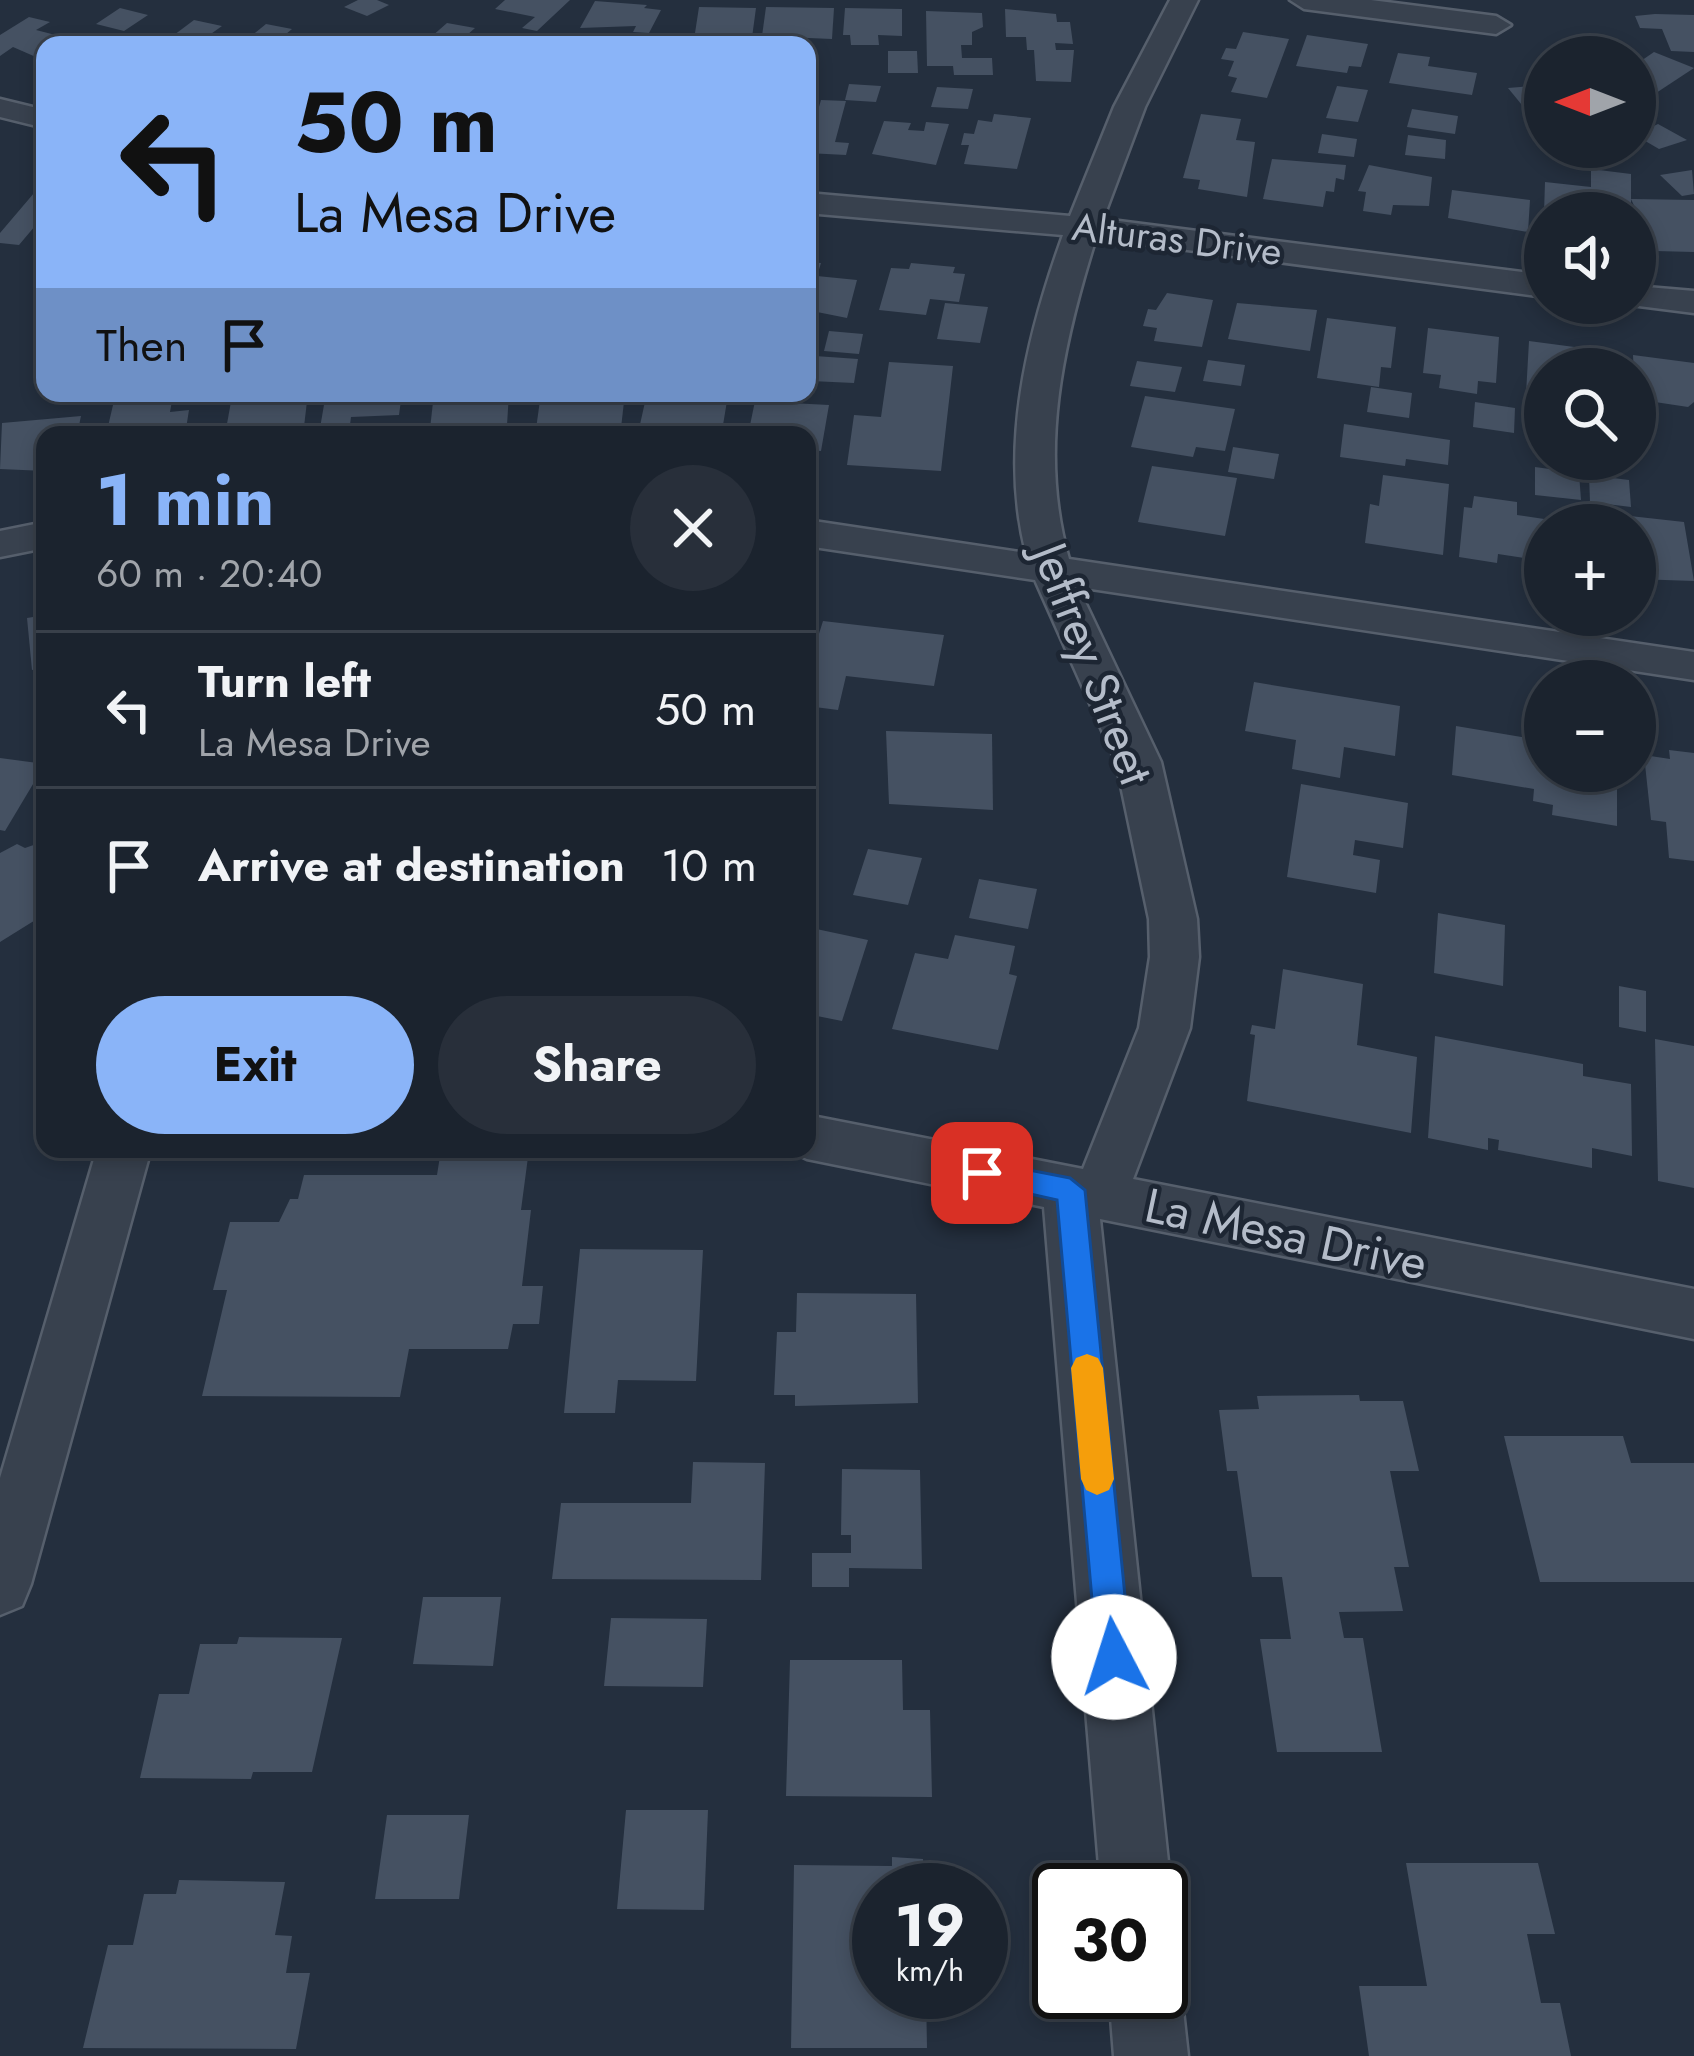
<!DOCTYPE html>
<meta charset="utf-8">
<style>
:root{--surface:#1b232e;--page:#282f3a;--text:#f1f3f6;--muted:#a0a4aa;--line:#39404a;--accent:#8ab4f8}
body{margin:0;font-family:Jost,sans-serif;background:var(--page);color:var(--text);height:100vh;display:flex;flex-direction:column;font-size:45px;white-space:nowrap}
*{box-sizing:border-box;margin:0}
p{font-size:39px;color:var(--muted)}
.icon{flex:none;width:66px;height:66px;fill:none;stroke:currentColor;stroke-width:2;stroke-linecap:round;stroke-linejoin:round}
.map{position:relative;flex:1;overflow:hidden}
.side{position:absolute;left:36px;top:426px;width:780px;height:732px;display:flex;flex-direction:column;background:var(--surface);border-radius:24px;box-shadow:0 6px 18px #0003,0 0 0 3px var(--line)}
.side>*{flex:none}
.hud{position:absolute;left:36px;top:36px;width:780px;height:366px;border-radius:24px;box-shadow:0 6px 18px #0003,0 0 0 3px var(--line);background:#8ab4f8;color:#111;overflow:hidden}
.needle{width:78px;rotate:270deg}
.buttons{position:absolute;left:1524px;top:36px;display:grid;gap:24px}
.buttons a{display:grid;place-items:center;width:132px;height:132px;border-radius:50%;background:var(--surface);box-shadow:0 6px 18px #0003,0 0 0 3px var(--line);font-size:60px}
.speed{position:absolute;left:852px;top:1863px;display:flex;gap:24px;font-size:60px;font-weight:700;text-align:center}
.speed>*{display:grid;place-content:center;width:156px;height:156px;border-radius:50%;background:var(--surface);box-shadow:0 6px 18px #0003,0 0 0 3px var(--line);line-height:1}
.speed small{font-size:30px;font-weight:400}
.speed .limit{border:6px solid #111;border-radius:18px;background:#fff;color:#111}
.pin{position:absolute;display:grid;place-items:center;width:102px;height:102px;color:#fff;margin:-51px;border-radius:24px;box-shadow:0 6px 18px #0006}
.me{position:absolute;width:132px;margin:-66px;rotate:355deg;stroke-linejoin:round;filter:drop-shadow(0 0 9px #0008)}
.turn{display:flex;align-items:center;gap:42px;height:252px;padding:0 60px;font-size:54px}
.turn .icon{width:156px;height:156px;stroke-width:2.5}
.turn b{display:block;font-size:84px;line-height:102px}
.then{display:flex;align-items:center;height:114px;padding:0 60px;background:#0003;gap:24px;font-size:45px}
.round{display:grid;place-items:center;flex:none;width:126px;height:126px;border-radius:63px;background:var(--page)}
.overview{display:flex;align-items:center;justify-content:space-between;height:204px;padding:0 60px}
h1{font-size:72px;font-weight:700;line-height:90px;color:var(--accent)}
.cta{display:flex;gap:24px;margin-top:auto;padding:24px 60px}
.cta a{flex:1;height:138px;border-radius:72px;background:var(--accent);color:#111;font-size:48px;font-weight:700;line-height:138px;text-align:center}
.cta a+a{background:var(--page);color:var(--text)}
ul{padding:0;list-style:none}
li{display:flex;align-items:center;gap:36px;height:156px;padding:0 60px;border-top:3px solid var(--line)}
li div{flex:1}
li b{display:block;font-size:45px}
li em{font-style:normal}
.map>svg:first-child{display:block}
.building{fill:#455162}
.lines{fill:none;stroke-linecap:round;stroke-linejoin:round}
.minor-casing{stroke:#565f6c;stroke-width:5}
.minor{fill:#38414e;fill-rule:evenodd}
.route{fill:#1a73e8;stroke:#114b97;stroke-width:3}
.slow{fill:#f59e0b}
.labels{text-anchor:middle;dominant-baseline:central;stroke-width:9;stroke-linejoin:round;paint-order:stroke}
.far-street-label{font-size:39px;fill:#b4bcc9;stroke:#1d2633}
.street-label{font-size:48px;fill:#b4bcc9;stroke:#1d2633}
</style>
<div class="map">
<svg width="1694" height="2056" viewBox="0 0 1694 2056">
<rect width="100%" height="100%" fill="#242f3e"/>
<!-- building -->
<g class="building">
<path d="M358,0H377L389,5L367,16L344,7Z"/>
<path d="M505,0H570L537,31L522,28L535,17L495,9Z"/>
<path d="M595,1L647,5L644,8L661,10L649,33L633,32L636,26L580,28Z"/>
<path d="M699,7L756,8L751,45H676L679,33H695Z"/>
<path d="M766,7L834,8L832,39L762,36Z"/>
<path d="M120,8L148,15L124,31L96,24Z"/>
<path d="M845,8L902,9V36L878,35L879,45H851L850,35H843Z"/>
<path d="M1005,9L1056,14L1057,22H1070L1073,44L1055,43L1056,50H1074L1071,82L1036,81L1034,50H1027L1026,37H1006Z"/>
<path d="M926,11L982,13L983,27L972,32V45H961L962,58H992L993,75H954L953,66H927Z"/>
<path d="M1655,14L1694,15V52L1671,51L1662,29L1640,28L1635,16Z"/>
<path d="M29,17L50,22L36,30L83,42L45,45V61L13,47L0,56V35Z"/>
<path d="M194,20L222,26L201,41L174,35Z"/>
<path d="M447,23L475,28L459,42L431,37Z"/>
<path d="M266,24L292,29L273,45H240Z"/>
<path d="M1243,32L1289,39L1267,98L1231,92L1237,78L1228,76L1234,61L1221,59L1226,48L1236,49Z"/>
<path d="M130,34L170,43V45H114Z"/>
<path d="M1307,35L1368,44L1361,67L1349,66L1347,73L1296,66Z"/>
<path d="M888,51H917L918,73H888Z"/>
<path d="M1654,52L1694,68L1650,97L1635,91V65Z"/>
<path d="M1398,53L1430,57L1428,66L1477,73L1472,95L1389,83Z"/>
<path d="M849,84L881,86L876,102L845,100Z"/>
<path d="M1545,85V133L1508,88Z"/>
<path d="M1337,86L1368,90L1358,122L1326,118Z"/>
<path d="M937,87L973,89L968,109L931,107Z"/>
<path d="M821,100L846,101L835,142L849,143L846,155L807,153V116L816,117Z"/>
<path d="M1412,109L1458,116L1455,134L1407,127Z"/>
<path d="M994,114L1031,118L1017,169L964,164L969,145H961L964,133L974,134L978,120L992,122Z"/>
<path d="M1201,114L1241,119L1236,140L1255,142L1247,197L1198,189L1200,180L1183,178Z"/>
<path d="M884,121L911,123L908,130L924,131L926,122L949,124L936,165L872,154Z"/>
<path d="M1658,124L1687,140L1659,149L1635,135Z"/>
<path d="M1322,134L1357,139L1354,157L1318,153Z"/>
<path d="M1408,135L1446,140L1445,159L1405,155Z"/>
<path d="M1272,159L1346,165L1344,180L1336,178L1334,192L1326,191L1323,207L1263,199Z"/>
<path d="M1369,165L1432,177L1429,206L1393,205L1391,215L1363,211L1366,192L1358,191Z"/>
<path d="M1591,169L1631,174V213H1544L1545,182L1591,187Z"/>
<path d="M1692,170L1694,194L1682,196L1660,175Z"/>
<path d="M40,186L45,187V227L35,226L19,245L0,243V233Z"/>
<path d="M1452,190L1530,200L1528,232L1448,218Z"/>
<path d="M1631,199L1694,200V252L1655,251Z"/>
<path d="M807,262L821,263L817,276L857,280L847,318L807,310Z"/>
<path d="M911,263L955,267L953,273L965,274L959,302L930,299L926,315L879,310L891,268L909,269Z"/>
<path d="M1167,293L1213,300L1202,347L1154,341L1157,328L1143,326L1148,309L1156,310Z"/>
<path d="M945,303L988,307L980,343L937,339Z"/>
<path d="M1237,303L1317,310L1310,351L1228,339Z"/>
<path d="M1327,318L1396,327L1391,368L1381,367L1379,387L1317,378Z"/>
<path d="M1428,328L1499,337L1496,383L1478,381L1477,394L1439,388L1441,375L1423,373Z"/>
<path d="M829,331L863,334L859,354L824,351Z"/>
<path d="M1529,341L1582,348V354L1604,357V369H1545V397L1526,394Z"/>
<path d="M1633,355L1694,363V402L1688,407L1635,399Z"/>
<path d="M815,356L858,359L854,383L811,381Z"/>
<path d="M1208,360L1245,365L1241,386L1203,381Z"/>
<path d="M1137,361L1182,367L1175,392L1130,386Z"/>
<path d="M889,362L953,366L941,471L847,465L854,415L881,417Z"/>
<path d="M1371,387L1412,393L1409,418L1367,412Z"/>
<path d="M308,393L303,435H225L232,396Z"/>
<path d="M326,393H402L399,415L351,417L349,433L319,434Z"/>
<path d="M434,393H509L507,425L430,429Z"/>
<path d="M541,393H625L621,428L536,429Z"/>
<path d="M647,393H750L749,402L727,401L722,431L702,430L701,435L639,429Z"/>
<path d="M1145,396L1235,409L1225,451L1196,447L1193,457L1131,447Z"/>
<path d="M172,401L170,412L189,410L185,435H106L113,405Z"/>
<path d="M755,401L829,405L821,451L807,450V435H748Z"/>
<path d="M1475,402L1515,408L1514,433L1473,427Z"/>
<path d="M81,416L77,435H45V471L0,469L2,423Z"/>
<path d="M1344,424L1450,440L1448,465L1406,459L1405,466L1340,457Z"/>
<path d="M1233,447L1279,454L1274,479L1228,472Z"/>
<path d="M1152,466L1237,478L1225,536L1138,522Z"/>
<path d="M1535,467L1579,473L1581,500L1535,495Z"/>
<path d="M1383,475L1449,484L1443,555L1365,543L1370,504L1379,506Z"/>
<path d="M1589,475L1629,480L1631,507L1590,502Z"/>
<path d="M1474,496L1517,502V515L1551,520L1545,525V561L1498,554L1497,563L1459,557L1464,507L1472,508Z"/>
<path d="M1621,515L1684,522L1694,581L1635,579V525H1622Z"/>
<path d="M45,615V667L32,670L27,618Z"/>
<path d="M823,621L944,635L934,686L846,676L838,710L807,706V672Z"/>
<path d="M1254,682L1400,706L1395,756L1344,747L1340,778L1292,769L1296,740L1245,731Z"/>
<path d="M1456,726L1545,741V771H1617V826L1552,815L1553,805L1533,801L1534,789L1452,775Z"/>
<path d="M886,731L992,734L993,810L889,804Z"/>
<path d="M1669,750L1694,753V861L1669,858L1666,822L1651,820L1644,755L1670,759Z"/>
<path d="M0,758L45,764L5,831L0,830Z"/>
<path d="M1301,784L1408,803L1403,848L1355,840L1353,855L1380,860L1376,893L1287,877Z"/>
<path d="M45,841V914L0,942V853L17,844L25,848Z"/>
<path d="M868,849L922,858L908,905L853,895Z"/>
<path d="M979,879L1037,889L1028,929L969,918Z"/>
<path d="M1438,913L1505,925L1503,986L1434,973Z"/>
<path d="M807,927L868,940L842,1021L807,1014Z"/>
<path d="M955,935L1015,946L1009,974L1017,976L998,1050L892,1029L915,953L948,959Z"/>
<path d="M1283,969L1363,984L1357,1045L1417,1057L1411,1133L1247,1101L1255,1035L1250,1034L1252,1025L1275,1029Z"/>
<path d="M1619,986L1646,991V1032L1619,1027Z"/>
<path d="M1435,1036L1583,1064V1076L1631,1084L1632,1156L1592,1148V1168L1498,1150L1499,1140L1488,1138V1150L1428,1138Z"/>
<path d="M1655,1039L1694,1046V1188L1658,1181Z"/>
<path d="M440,1156L528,1157L521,1210H531L522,1286H543L539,1324H513L508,1349H409L400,1397L202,1396L227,1290H213L230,1222H279L290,1199H298L304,1175H437Z"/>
<path d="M580,1249L703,1250L696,1381L618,1380L615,1413H564Z"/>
<path d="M797,1293L916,1294L918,1403L795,1406V1395H774L777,1332H796Z"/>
<path d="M1359,1395L1360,1401H1403L1419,1471H1390L1409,1567H1394L1403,1611L1339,1612L1344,1638H1363L1382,1752H1277L1260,1639H1291L1282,1577H1252L1237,1471H1227L1219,1410L1259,1409L1257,1396Z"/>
<path d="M1504,1436H1623L1631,1463H1694V1582H1540Z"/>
<path d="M693,1462L765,1463L761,1580L552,1579L561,1503H691Z"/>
<path d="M842,1469L920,1470L922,1569L849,1568V1587H812V1553H851V1535H841Z"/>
<path d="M423,1597H501L493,1666L413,1664Z"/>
<path d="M611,1618L707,1619L703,1687L604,1686Z"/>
<path d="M239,1637L342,1638L312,1772H253L251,1779L140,1778L159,1694H189L200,1644H237Z"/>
<path d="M790,1660H902L903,1710H930L932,1797L786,1796Z"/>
<path d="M626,1810H708L704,1910L617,1909Z"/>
<path d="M387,1815H469L459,1899H375Z"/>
<path d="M892,1857L923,1859V1890H879V1992H926L927,2048H791L794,1865L892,1866Z"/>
<path d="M1406,1863H1538L1555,1934H1527L1541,2003H1560L1571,2056H1369L1359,1986H1427Z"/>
<path d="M179,1880L285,1882L275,1935L292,1936L286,1973H310L296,2049L83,2048L108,1945H133L144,1894H176Z"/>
</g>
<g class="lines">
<!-- minor casing -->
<g class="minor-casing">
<g id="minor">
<path d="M1170,0H1198L1145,107L1103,219L1545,275V297L1096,238C1063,343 1038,451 1069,559L1694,652V680L1078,587L1161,762L1197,919L1199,957L1190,1028L1133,1179L1694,1289V1339L1100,1219L1171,1890L1161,1914V1890H1101L1044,1207L807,1159L786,1149H807V1115L1083,1169L1139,1028L1150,957L1149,919L1116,762L1035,580L807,546V520L1026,553C999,447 1027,335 1063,235L807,213V193L1070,216L1114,107Z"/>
<path d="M1290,0H1371L1496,16L1511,25L1496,34L1304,9Z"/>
<path d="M0,99L45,110V128L0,117Z"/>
<path d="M1635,286L1694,291V313L1623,304L1635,303Z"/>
<path d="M45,522V548L0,557V531Z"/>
<path d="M97,1149H151L31,1584L22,1606L0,1615V1478Z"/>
<path d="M1161,1963L1170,1967L1181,1992L1188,2056H1114L1109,1992H1161Z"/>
</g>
</g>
<!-- minor -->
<use href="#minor" class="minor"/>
</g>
<!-- route -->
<path class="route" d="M982,1161L1070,1178L1085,1190L1131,1657L1126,1669L1114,1674L1102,1669L1097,1657L1057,1200L972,1181L968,1173Z"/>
<!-- slow -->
<path class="slow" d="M1087,1354L1098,1358L1103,1368L1114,1479L1109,1490L1097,1495L1086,1490L1081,1479L1071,1368L1076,1358Z"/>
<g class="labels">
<!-- far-street labels -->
<g class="far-street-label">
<text transform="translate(1177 239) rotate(7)">Alturas Drive</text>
</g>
<!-- street labels -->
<g class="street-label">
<text transform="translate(1093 664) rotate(69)">Jeffrey Street</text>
<text transform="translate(1286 1234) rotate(12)">La Mesa Drive</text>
</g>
</g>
</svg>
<div class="buttons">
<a><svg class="needle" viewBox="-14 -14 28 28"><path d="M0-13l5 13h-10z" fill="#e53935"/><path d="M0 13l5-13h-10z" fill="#a0a4aa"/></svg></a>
<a><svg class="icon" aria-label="sound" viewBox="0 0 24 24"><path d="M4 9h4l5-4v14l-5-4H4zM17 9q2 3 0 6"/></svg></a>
<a><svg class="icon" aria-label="search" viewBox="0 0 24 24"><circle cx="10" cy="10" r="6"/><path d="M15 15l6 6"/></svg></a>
<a>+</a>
<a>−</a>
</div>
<div class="speed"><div>19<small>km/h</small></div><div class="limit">30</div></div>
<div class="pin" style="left:982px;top:1173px;background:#d93025"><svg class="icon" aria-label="arrive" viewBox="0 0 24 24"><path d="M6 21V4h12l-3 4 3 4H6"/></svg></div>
<svg class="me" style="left:1114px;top:1657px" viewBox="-20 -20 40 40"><circle r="19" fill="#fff"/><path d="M0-13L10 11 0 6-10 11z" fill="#1a73e8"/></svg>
<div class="hud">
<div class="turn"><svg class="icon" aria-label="left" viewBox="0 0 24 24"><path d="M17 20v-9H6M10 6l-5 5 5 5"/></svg><div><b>50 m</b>La Mesa Drive</div></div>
<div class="then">Then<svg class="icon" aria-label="arrive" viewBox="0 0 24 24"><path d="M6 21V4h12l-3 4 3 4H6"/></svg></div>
</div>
<section class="side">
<div class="overview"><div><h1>1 min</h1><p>60 m · 20:40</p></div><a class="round"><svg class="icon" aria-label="close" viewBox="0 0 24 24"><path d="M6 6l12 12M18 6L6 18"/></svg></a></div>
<ul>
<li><svg class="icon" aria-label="left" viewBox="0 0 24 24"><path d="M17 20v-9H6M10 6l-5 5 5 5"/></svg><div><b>Turn left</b><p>La Mesa Drive</p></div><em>50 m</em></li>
<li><svg class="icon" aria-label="arrive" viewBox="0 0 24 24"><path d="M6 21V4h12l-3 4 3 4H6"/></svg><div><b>Arrive at destination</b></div><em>10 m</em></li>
</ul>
<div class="cta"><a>Exit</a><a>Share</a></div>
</section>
</div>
